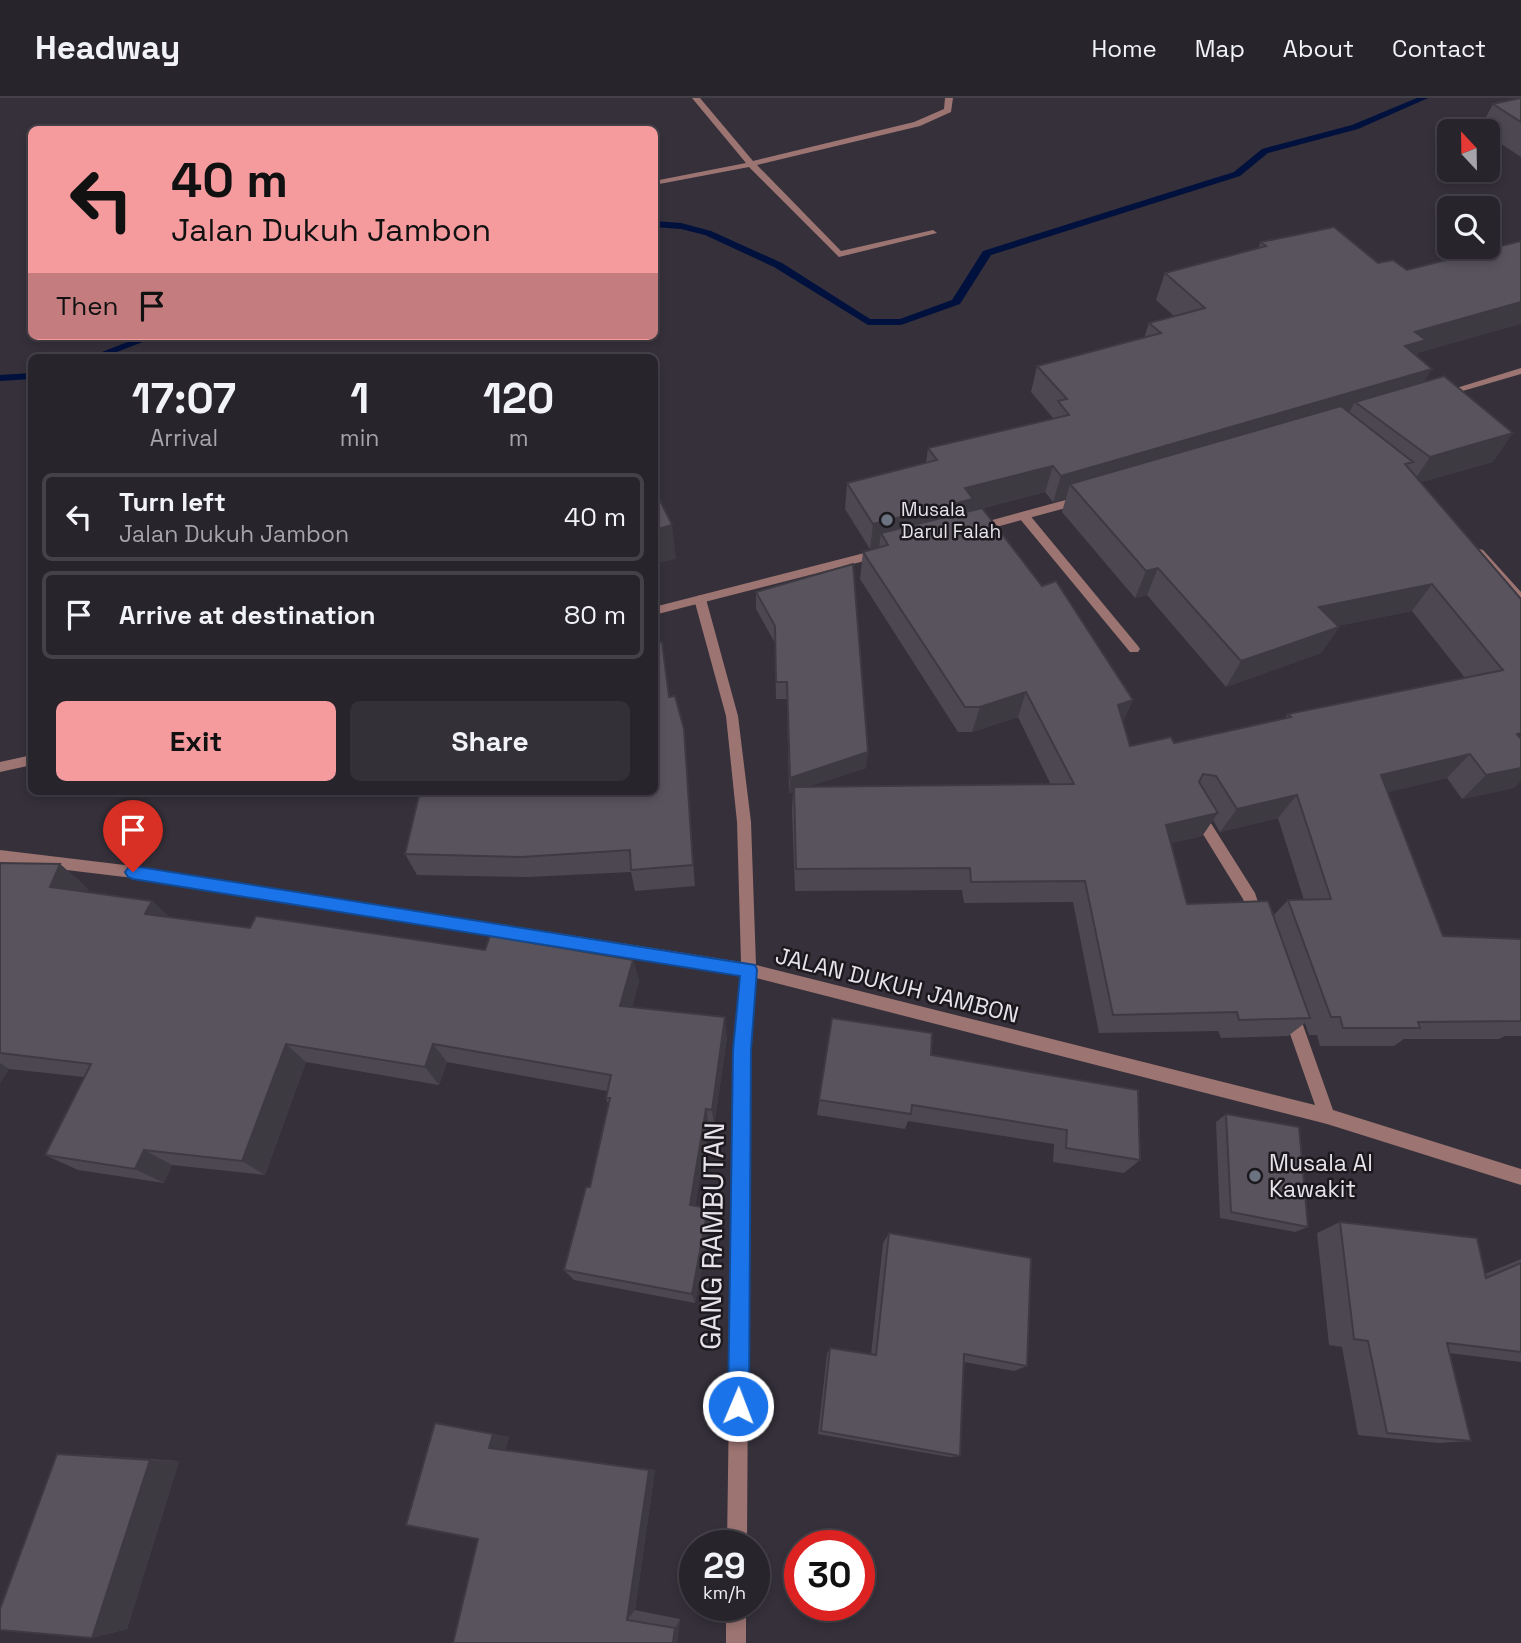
<!DOCTYPE html>
<style>
:root{--surface:#28242c;--page:#343038;--text:#f1f3f6;--muted:#a5a4a9;--line:#444148;--accent:#f59b9e}
body{margin:0;font-family:"Space Grotesk",sans-serif;background:var(--page);color:var(--text);height:100vh;display:flex;flex-direction:column;font-size:26px;white-space:nowrap}
*{box-sizing:border-box;margin:0}
p{font-size:23px;color:var(--muted)}
.icon{flex:none;width:38px;height:38px;fill:none;stroke:currentColor;stroke-width:2;stroke-linecap:round;stroke-linejoin:round}
.map{position:relative;flex:1;overflow:hidden}
.sheet{position:absolute;left:28px;top:256px;width:630px;height:441px;display:flex;flex-direction:column;background:var(--surface);border-radius:10px;box-shadow:0 4px 10px #0003,0 0 0 2px var(--line)}
.sheet>*{flex:none}
.banner{position:absolute;left:28px;top:28px;width:630px;height:214px;border-radius:10px;box-shadow:0 4px 10px #0003,0 0 0 2px var(--line);background:#f59b9e;color:#111;overflow:hidden}
.needle{width:46px;rotate:338deg}
.fabs{position:absolute;left:1437px;top:21px;display:grid;gap:14px}
.fabs a{display:grid;place-items:center;width:63px;height:63px;border-radius:10px;background:var(--surface);box-shadow:0 4px 10px #0003,0 0 0 2px var(--line);font-size:35px}
.speed{position:absolute;left:679px;top:1432px;display:flex;gap:14px;font-size:35px;font-weight:700;text-align:center}
.speed>*{display:grid;place-content:center;width:91px;height:91px;border-radius:50%;background:var(--surface);box-shadow:0 4px 10px #0003,0 0 0 2px var(--line);line-height:1}
.speed small{font-size:18px;font-weight:400}
.speed .limit{border:10px solid #d22;background:#fff;color:#111}
.pin{position:absolute;display:grid;place-items:center;width:60px;height:60px;color:#fff;margin:-72px -30px;border-radius:50% 50% 50% 0;rotate:-45deg;box-shadow:0 0 7px #0007}
.pin .icon{rotate:45deg}
.me{position:absolute;width:77px;margin:-38px;rotate:1deg;stroke-linejoin:round;filter:drop-shadow(0 0 5px #0008)}
.turn{display:flex;align-items:center;gap:24px;height:147px;padding:0 28px;font-size:32px}
.turn .icon{width:91px;height:91px;stroke-width:2.5}
.turn b{display:block;font-size:49px;line-height:60px}
.then{display:flex;align-items:center;height:66px;padding:0 28px;background:#0003;gap:14px;font-size:26px}
.eta{display:flex;justify-content:space-evenly;align-items:center;height:119px;text-align:center}
.eta b{font-size:42px;font-weight:800;line-height:49px}
.action{display:flex;gap:14px;margin-top:auto;padding:14px 28px}
.action a{flex:1;height:80px;border-radius:10px;background:var(--accent);color:#111;font-size:28px;font-weight:800;line-height:80px;text-align:center}
.action a+a{background:var(--page);color:var(--text)}
ul{padding:0;list-style:none}
li{display:flex;align-items:center;gap:21px;height:88px;margin:0 14px 10px;padding:0 14px;border:4px solid var(--line);border-radius:10px}
li div{flex:1}
li b{display:block;font-size:26px}
li em{font-style:normal}
header{display:flex;align-items:center;gap:42px;box-sizing:border-box;height:98px;padding:0 35px;background:var(--surface);border-bottom:2px solid var(--line)}
header strong{font-size:33px}
nav{display:flex;gap:38px;margin-inline-start:auto;font-size:24px}
.map>svg:first-child{display:block}
.lines{fill:none;stroke-linecap:round;stroke-linejoin:round}
.stream{fill:#00113d;fill-rule:evenodd}
.minor{fill:#9c7472;fill-rule:evenodd}
.tertiary{fill:#9c7472;fill-rule:evenodd}
.wall{fill:#4d4751;fill-rule:evenodd}
.shaded-wall{fill:#3e3a42}
.building{fill:#59535e;stroke:#3e3a42;stroke-width:2}
.route{fill:#1a73e8;stroke:#114b97;stroke-width:2}
.worship-dot{fill:#6b7280;stroke:#1c191e;stroke-width:2.5}
.labels{text-anchor:middle;dominant-baseline:central;stroke-width:5;stroke-linejoin:round;paint-order:stroke}
.far-poi-label{font-size:19px;fill:#e7e3ea;stroke:#1c191e;text-anchor:start}
.street-label{font-size:23px;fill:#e7e3ea;stroke:#1c191e}
.poi-label{font-size:23px;fill:#e7e3ea;stroke:#1c191e;text-anchor:start}
.near-street-label{font-size:28px;fill:#e7e3ea;stroke:#1c191e}
</style>
<header>
<strong>Headway</strong>
<nav><a>Home</a><a>Map</a><a>About</a><a>Contact</a></nav>
</header>
<div class="map">
<svg width="1521" height="1545" viewBox="0 0 1521 1545">
<rect width="100%" height="100%" fill="#35303a"/>
<g class="lines">
<!-- stream -->
<g class="stream">
<path d="M1417,0H1428L1358,31L1268,55L1240,78L991,157L960,206L901,227H868L774,169L705,137L681,131L654,129V123L681,125L711,133L782,165L870,221H900L952,202L983,153L1234,74L1262,51L1352,27Z"/>
<path d="M143,238H158L104,259H89Z"/>
<path d="M32,275V281L0,283V277Z"/>
</g>
<!-- minor -->
<g class="minor">
<path d="M692,0H700L753,63L914,24L944,11L945,0H953L951,14L920,28L757,67L841,153L933,132L937,135L839,159L749,69L654,87V83L746,65Z"/>
<path d="M1024,414L1028,415L1138,548L1140,551L1138,554H1130L1020,421V415Z"/>
<path d="M1479,451L1483,452L1521,494V506L1517,505L1475,458L1473,455Z"/>
<path d="M700,497L706,501L738,618L751,724L756,867L1315,1007L1282,913L1285,908L1290,906L1295,908L1298,913L1333,1012L1521,1071V1087L1327,1026L756,880L750,952L747,1447H727L734,952L741,877L133,780L0,764V752L133,768L741,864L737,724L726,618L694,501Z"/>
<path d="M1197,709L1202,711L1255,795L1264,822L1262,826L1257,828L1252,826L1243,801L1190,715L1192,711Z"/>
<rect x="726" y="1507" width="20" height="38"/>
</g>
<!-- tertiary -->
<g class="tertiary">
<path d="M1521,270V276L1442,299L1437,296Z"/>
<path d="M1080,398L1085,402L1084,405L978,434L972,430L974,427Z"/>
<path d="M880,451L884,452V458L654,517V509Z"/>
<path d="M32,657V667L0,674V664Z"/>
</g>
</g>
<!-- wall -->
<g class="wall">
<path d="M1521,0V59L1488,37V33H1482L1479,32L1493,6Z"/>
<path d="M1261,144L1418,255L1416,258L1425,283L1493,364L1421,384L1521,501L1514,690L1462,701L1447,680L1388,694L1443,838L1521,841V938H1505L1499,941H1404L1394,948H1320L1317,937H1309L1305,925L1288,938L1221,940L1218,933L1099,935L1073,804L964,805L962,792L795,793L792,713L793,694L789,695L787,601H776L775,545L756,511V494L866,670L807,689L1051,687L1018,619L972,634H958L860,481L863,454L879,449L870,451L845,411L847,385L926,365L928,350L1053,321V320L1031,294L1037,268L1144,240L1149,225L1174,218L1156,202L1165,175L1258,150ZM1045,394L1053,404L1066,400L1062,414L1135,500L1147,497L1226,589L1321,555L1339,529L1337,528L1412,513L1465,580L1288,616L1284,621L1174,645L1130,648L1123,623L1133,602L1042,488L983,410ZM1278,720L1304,802H1288L1273,818L1187,806L1171,745L1202,738L1213,722L1220,734Z"/>
<path d="M669,599L686,655L695,788L635,793L631,774L529,779L417,777L405,756Z"/>
<path d="M0,765L60,766L88,791L86,794L152,803L169,819L250,830L485,852L633,862L639,883L632,909L727,939L714,1028H709L695,1108L708,1110L711,1123L695,1205L574,1182L564,1172L590,1089L608,1006L606,1000L607,993L447,964L439,987L306,964L265,1077L172,1067L164,1085L78,1072L45,1057L84,979L9,971L0,985Z"/>
<path d="M832,920L931,957L1140,1062L1124,1075L1053,1064L1054,1046L908,1023L905,1031L817,1017Z"/>
<path d="M1226,1016L1308,1129L1295,1134L1220,1120L1216,1024Z"/>
<path d="M1340,1124L1485,1176L1521,1161V1264L1449,1255L1471,1343L1438,1345L1358,1337L1342,1249L1329,1247L1317,1135Z"/>
<path d="M889,1135L1027,1268L1014,1273L964,1264L960,1358L950,1359L818,1336L827,1256L830,1250L871,1257L883,1145Z"/>
<path d="M435,1325L509,1339L505,1352L655,1372L635,1512L680,1521L677,1545H453L478,1441Z"/>
<path d="M57,1356L91,1357L179,1363L127,1531L92,1540Z"/>
</g>
<!-- shaded-wall -->
<g class="shaded-wall">
<path d="M1521,204V226L1418,255L1410,269L1405,248L1415,234Z"/>
<path d="M1432,271L1416,298L1355,304L1347,318L1070,386L1066,400L1053,404L1061,378Z"/>
<path d="M1513,335L1493,364L1411,387L1430,359Z"/>
<path d="M1053,368L1045,394L881,435L879,449L870,451L873,426L965,390Z"/>
<path d="M672,427L676,461L654,466V432Z"/>
<path d="M1158,470L1147,497L1135,500L1146,473Z"/>
<path d="M1432,486L1412,513L1302,535L1319,509Z"/>
<path d="M1339,529L1321,555L1226,589L1241,563Z"/>
<path d="M1026,594L1018,619L972,634L980,609Z"/>
<path d="M1133,602L1121,627L1118,607Z"/>
<path d="M684,631L686,655L695,788L693,767Z"/>
<path d="M868,654L866,670L789,695L790,680Z"/>
<path d="M1470,656L1447,680L1360,701L1381,677Z"/>
<path d="M1521,670V683L1514,690L1462,701L1486,677Z"/>
<path d="M1297,697L1278,720L1220,734L1237,711Z"/>
<path d="M1218,715L1202,738L1152,750L1166,727Z"/>
<path d="M60,766L88,791L78,813L50,789Z"/>
<path d="M152,803L177,826L145,816Z"/>
<path d="M633,862L639,883L626,928L620,908Z"/>
<path d="M725,919L727,939L714,1028L712,1012Z"/>
<path d="M286,946L306,964L265,1077L242,1063Z"/>
<path d="M433,946L447,964L439,987L425,969Z"/>
<path d="M0,965L9,971L0,985Z"/>
<path d="M706,1011L709,1028L693,1120L690,1107Z"/>
<path d="M144,1052L172,1067L164,1085L135,1071Z"/>
<path d="M708,1110L711,1123L695,1205L692,1196Z"/>
<path d="M493,1336L509,1339L505,1352L489,1350Z"/>
<path d="M150,1362L179,1363L127,1531L92,1540Z"/>
<path d="M649,1372H655L635,1512L627,1522Z"/>
<path d="M680,1521L677,1545H673L675,1530Z"/>
</g>
<!-- building -->
<g class="building">
<path d="M1521,0V24L1493,6L1520,0Z"/>
<path d="M1334,129L1378,165L1393,162L1407,172L1521,143V204L1415,234L1426,242L1405,248L1432,271L1061,378L1053,368L965,390L973,401L873,426L847,385L937,362L928,350L1069,317L1058,303L1067,301L1037,268L1161,235L1149,225L1205,210L1165,175L1266,148L1261,144Z"/>
<path d="M1444,278L1513,335L1430,359L1355,304Z"/>
<path d="M1341,308L1413,364L1405,366L1521,501V635L1517,636L1521,641V670L1486,677L1470,656L1381,677L1443,838L1521,841V923L1418,924L1420,930H1343L1340,919H1331L1288,802L1331,801L1297,697L1237,711L1216,678L1203,676L1199,684L1218,715L1166,727L1187,806L1268,803L1310,920L1239,922L1237,914L1113,917L1085,783L971,784L970,770L796,771L794,689L1074,686L1026,594L980,609H965L863,454L888,447L881,435L982,410L1042,488L1056,483L1133,602L1118,607L1130,648L1171,639L1174,645L1291,619L1288,616L1503,572L1432,486L1319,509L1339,529L1241,563L1158,470L1146,473L1070,386Z"/>
<path d="M654,390L672,427L654,432Z"/>
<path d="M853,466L868,654L790,680L787,584H776L775,528L756,494Z"/>
<path d="M662,544L669,599L675,598L684,631L693,767L631,772L630,752L521,759L405,756L420,693H654V545Z"/>
<path d="M0,765L60,766L50,789L152,803L145,816L250,830L256,818L485,852L490,838L633,862L620,908L725,919L712,1012L706,1011L690,1107L708,1110L692,1196L564,1172L586,1089H590L610,1000H606L611,977L433,946L425,969L286,946L242,1063L144,1052L135,1071L45,1057L91,966L0,955Z"/>
<path d="M832,920L932,935L931,957L1138,992L1140,1062L1066,1050L1067,1032L912,1007L911,1016L819,1002Z"/>
<path d="M1226,1016L1299,1029L1308,1129L1231,1114Z"/>
<path d="M1340,1124L1477,1140L1486,1180L1521,1165V1254L1447,1245L1471,1343L1387,1335L1368,1243L1354,1241Z"/>
<path d="M889,1135L1031,1160L1027,1268L964,1256L960,1358L821,1333L830,1250L876,1257Z"/>
<path d="M435,1325L493,1336L489,1350L649,1372L627,1522L675,1530L673,1545H453L478,1441L406,1427Z"/>
<path d="M57,1356L150,1362L92,1540L0,1532V1511Z"/>
</g>
<!-- route -->
<path class="route" d="M133,768L755,867L757,872L751,952L749,1308L746,1316L738,1319L731,1316L728,1308L733,952L740,878L133,781L128,779L125,774L128,770Z"/>
<!-- markers -->
<g class="worship-dot">
<circle cx="887" cy="422" r="7"/>
<circle cx="1255" cy="1078" r="7"/>
</g>
<g class="labels">
<!-- far-poi labels -->
<g class="far-poi-label">
<text x="901" y="411">Musala<tspan x="901" dy="22">Darul Falah</tspan></text>
</g>
<!-- street labels -->
<g class="street-label">
<text transform="translate(897 887) rotate(14)">JALAN DUKUH JAMBON</text>
</g>
<!-- poi labels -->
<g class="poi-label">
<text x="1269" y="1065">Musala Al<tspan x="1269" dy="26">Kawakit</tspan></text>
</g>
<!-- near-street labels -->
<g class="near-street-label">
<text transform="translate(712 1138) rotate(-89)">GANG RAMBUTAN</text>
</g>
</g>
</svg>
<div class="fabs">
<a><svg class="needle" viewBox="-14 -14 28 28"><path d="M0-13l5 13h-10z" fill="#e53935"/><path d="M0 13l5-13h-10z" fill="#a5a4a9"/></svg></a>
<a><svg class="icon" aria-label="search" viewBox="0 0 24 24"><circle cx="10" cy="10" r="6"/><path d="M15 15l6 6"/></svg></a>
</div>
<div class="speed"><div>29<small>km/h</small></div><div class="limit">30</div></div>
<div class="pin" style="left:133px;top:774px;background:#d93025"><svg class="icon" aria-label="arrive" viewBox="0 0 24 24"><path d="M6 21V4h12l-3 4 3 4H6"/></svg></div>
<svg class="me" style="left:738px;top:1308px" viewBox="-20 -20 40 40"><circle r="17" fill="#1a73e8" stroke="#fff" stroke-width="3"/><path d="M0-11L8 9 0 5-8 9z" fill="#fff"/></svg>
<div class="banner">
<div class="turn"><svg class="icon" aria-label="left" viewBox="0 0 24 24"><path d="M17 20v-9H6M10 6l-5 5 5 5"/></svg><div><b>40 m</b>Jalan Dukuh Jambon</div></div>
<div class="then">Then<svg class="icon" aria-label="arrive" viewBox="0 0 24 24"><path d="M6 21V4h12l-3 4 3 4H6"/></svg></div>
</div>
<section class="sheet">
<div class="eta">
<div><b>17:07</b><p>Arrival</p></div>
<div><b>1</b><p>min</p></div>
<div><b>120</b><p>m</p></div>
</div>
<ul>
<li><svg class="icon" aria-label="left" viewBox="0 0 24 24"><path d="M17 20v-9H6M10 6l-5 5 5 5"/></svg><div><b>Turn left</b><p>Jalan Dukuh Jambon</p></div><em>40 m</em></li>
<li><svg class="icon" aria-label="arrive" viewBox="0 0 24 24"><path d="M6 21V4h12l-3 4 3 4H6"/></svg><div><b>Arrive at destination</b></div><em>80 m</em></li>
</ul>
<div class="action"><a>Exit</a><a>Share</a></div>
</section>
</div>
